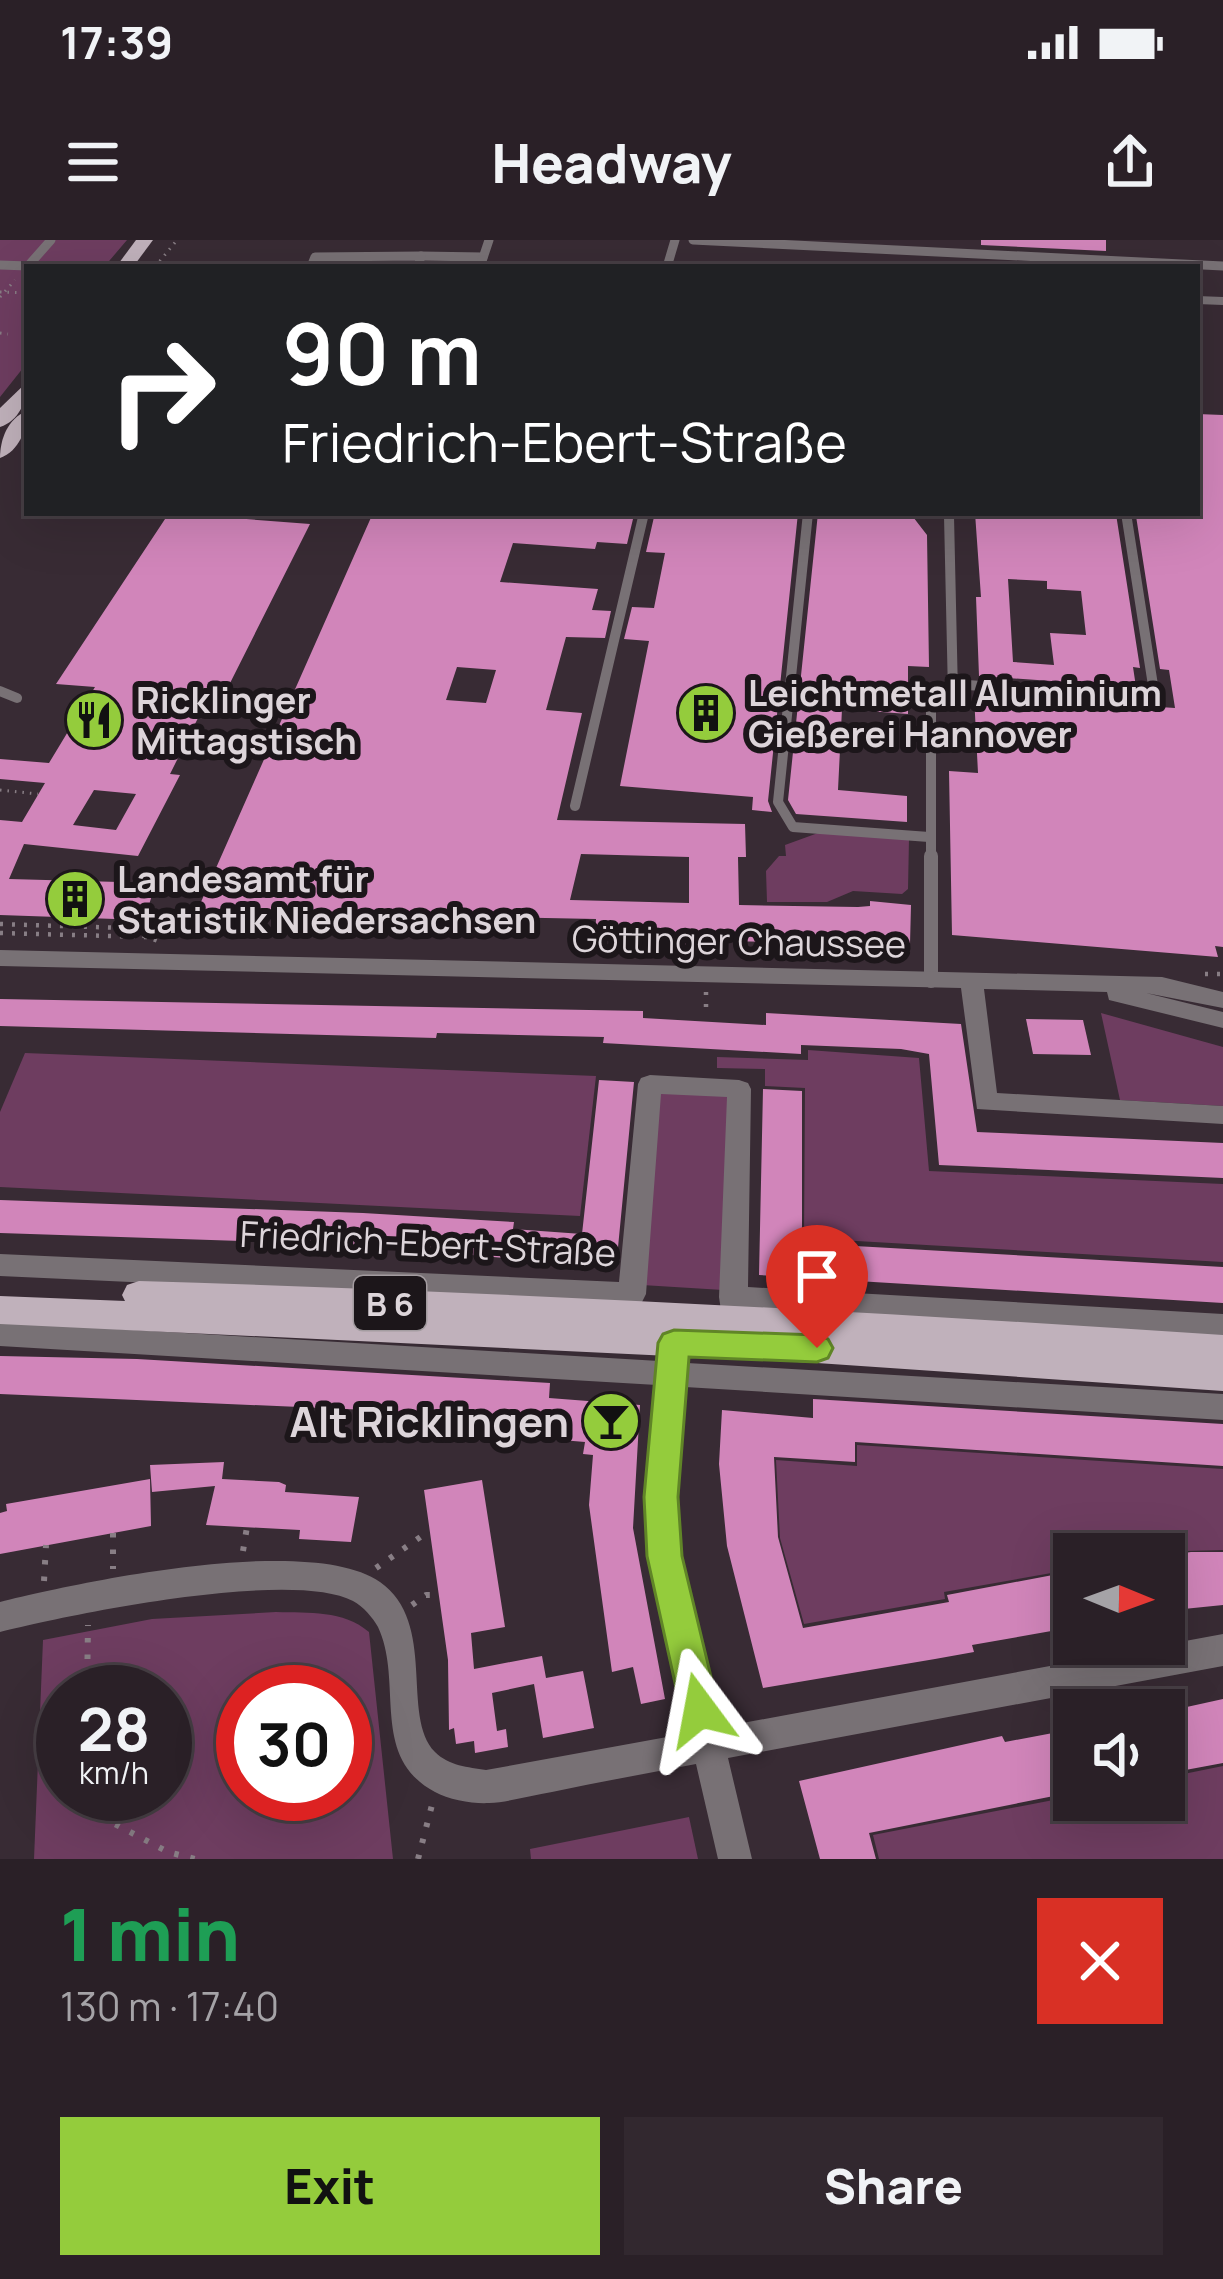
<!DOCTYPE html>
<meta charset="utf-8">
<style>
:root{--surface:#2a2027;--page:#32282f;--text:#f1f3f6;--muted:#a5a3a7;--line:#463e44;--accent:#94cc3c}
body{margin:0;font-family:Manrope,sans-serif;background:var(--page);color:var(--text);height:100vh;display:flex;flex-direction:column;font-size:45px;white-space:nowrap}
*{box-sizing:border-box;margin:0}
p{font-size:39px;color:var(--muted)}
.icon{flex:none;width:66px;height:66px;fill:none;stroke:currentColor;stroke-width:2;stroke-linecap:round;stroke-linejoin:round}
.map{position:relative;height:1619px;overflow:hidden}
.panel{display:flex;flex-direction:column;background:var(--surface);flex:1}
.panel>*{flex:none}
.top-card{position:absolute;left:24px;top:24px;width:1176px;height:252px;border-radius:0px;box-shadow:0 12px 48px #0002,0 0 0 3px var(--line);background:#202124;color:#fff;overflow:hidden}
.needle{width:78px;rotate:91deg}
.fabs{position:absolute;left:1053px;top:1293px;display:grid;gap:24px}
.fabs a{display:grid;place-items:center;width:132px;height:132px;border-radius:0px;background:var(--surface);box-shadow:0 12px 48px #0002,0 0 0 3px var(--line);font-size:60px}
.speed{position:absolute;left:36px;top:1425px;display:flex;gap:24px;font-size:60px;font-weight:700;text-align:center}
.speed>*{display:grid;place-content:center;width:156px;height:156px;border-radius:50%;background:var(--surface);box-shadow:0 12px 48px #0002,0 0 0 3px var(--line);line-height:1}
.speed small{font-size:30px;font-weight:400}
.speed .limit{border:18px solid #d22;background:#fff;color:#111}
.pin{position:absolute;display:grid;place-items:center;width:102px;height:102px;color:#fff;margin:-123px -51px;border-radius:50% 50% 50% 0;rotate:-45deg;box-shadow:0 0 12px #0007}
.pin .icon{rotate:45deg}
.me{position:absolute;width:132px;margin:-66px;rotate:347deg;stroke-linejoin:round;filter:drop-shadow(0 0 9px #0008)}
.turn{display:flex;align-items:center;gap:42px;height:252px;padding:0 60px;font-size:54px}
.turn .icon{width:156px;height:156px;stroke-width:2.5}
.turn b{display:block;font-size:84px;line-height:102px}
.round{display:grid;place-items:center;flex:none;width:126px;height:126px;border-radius:0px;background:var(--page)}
.summary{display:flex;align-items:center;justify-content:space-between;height:204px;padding:0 60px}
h1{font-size:72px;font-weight:800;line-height:90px;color:#1e9e55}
.cta{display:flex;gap:24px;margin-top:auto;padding:24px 60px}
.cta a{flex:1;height:138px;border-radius:0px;background:var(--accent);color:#111;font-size:48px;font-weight:800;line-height:138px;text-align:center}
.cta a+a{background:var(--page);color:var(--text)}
.status{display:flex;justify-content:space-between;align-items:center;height:84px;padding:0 60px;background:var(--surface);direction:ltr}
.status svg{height:33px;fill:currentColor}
header{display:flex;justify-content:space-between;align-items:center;height:156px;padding:0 60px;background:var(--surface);font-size:54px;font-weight:800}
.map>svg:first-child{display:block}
.green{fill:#6e3d60;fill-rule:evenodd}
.building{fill:#d185ba;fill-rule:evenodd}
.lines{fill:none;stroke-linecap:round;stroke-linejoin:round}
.path-far2{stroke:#887e85;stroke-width:3;stroke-dasharray:1.5 6;stroke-linecap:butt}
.path-far1{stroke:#887e85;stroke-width:4.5;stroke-dasharray:3 9;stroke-linecap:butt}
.path{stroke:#887e85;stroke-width:6;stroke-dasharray:4.5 12;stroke-linecap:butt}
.service-far2{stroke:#787175;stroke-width:9}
.service-far1{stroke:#787175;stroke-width:10}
.service{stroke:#787175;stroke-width:14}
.minor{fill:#787175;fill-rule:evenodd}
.primary{fill:#c0b1bb;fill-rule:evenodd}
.route{fill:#94cc3c;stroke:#608527;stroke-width:3}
.labels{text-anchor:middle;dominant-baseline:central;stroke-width:12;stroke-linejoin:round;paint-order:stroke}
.shield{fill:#1c161a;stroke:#a39ca0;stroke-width:3}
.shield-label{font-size:33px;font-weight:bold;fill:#ddd5da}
.poi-label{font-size:36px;font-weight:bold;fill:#ddd5da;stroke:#1c161a;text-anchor:start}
.street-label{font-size:36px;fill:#ddd5da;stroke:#1c161a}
.near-poi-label{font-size:42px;font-weight:bold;fill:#ddd5da;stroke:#1c161a;text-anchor:end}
</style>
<div class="status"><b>17:39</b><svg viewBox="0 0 49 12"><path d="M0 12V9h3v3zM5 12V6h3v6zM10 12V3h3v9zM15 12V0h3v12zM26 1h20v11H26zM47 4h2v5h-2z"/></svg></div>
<header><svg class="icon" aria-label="menu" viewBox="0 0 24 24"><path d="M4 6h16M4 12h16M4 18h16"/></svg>Headway<svg class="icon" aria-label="share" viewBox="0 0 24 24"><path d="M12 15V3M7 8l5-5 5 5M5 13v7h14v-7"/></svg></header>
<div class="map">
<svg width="1223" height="1619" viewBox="0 0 1223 1619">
<rect width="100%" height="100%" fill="#382b34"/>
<!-- green -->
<g class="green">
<path d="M0,0H127L104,27H27V123L0,157Z"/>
<path d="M818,593L909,599L908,649L902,654L853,651L827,662H767L766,631L779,616H786L785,605Z"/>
<path d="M1101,773L1223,807V866L1120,860Z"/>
<path d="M808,810L919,818L929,931L1223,944V1022L804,998L805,848L765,846V829L717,828V817L808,820Z"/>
<path d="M25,813L596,836L580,976L0,947V872Z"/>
<path d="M656,851L729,855L723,1050L642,1045Z"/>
<path d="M857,1205L1223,1229V1310L1074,1314V1329L944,1352L945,1359L804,1384L780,1298L776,1220L857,1226Z"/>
<path d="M276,1372C309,1373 343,1370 369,1392L393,1619H34L43,1400L152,1379ZM63,1452H165V1554H63ZM243,1452H345V1554H243Z"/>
<path d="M1223,1526V1619H879L873,1595L1074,1556V1560H1164V1538Z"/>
<path d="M689,1577L698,1619H531L530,1609Z"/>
</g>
<!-- building -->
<g class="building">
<path d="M981,0H1106V11L981,5Z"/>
<path d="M1197,174L1223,175V707L1215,706L1218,717L952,695L949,531L978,533L974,455L1175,468L1169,430L1160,429L1136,276L1197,273Z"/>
<path d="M169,273L310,284L221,461L207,460L170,534L180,535L138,616L24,604L9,639L156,643L144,680L0,675V580L22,582L45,543L0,539V519L49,523L95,447L56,444ZM94,550L136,554L116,590L73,585Z"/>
<path d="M373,273H618L616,278L633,279L627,304L597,302L595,309L513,303L500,342L598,349L592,370L611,371L605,398L566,397L546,470L582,473L557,580L745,584L746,617H738L739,665L858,667L870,666V661L911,665L910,704L722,701V713L682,712V699L595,697L596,679L404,675L402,689L333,688L336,674L197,671ZM457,427L496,430L486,463L446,460ZM581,614L689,617V663L570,660Z"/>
<path d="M676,273H798L768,561L772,572L752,570L753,557L620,546L649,401L624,399L632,367L654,368L665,313L646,312L654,277L675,279Z"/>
<path d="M818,273H910L927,295L929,427L908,426V474L842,469L838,550L907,556V582L796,574L788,560Z"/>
<path d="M975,273L1116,274L1140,428L1133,427L1136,447L979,436L976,357H981ZM1008,339L1047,341V349L1081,351L1086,395L1050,393L1054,425L1013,422Z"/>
<path d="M0,759L643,771V778L766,785V773L961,784L977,892L1223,903V938L939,925L929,814L901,809L801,805V814L603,803L604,797L437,793L436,798L0,786Z"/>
<path d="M1026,779L1083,780L1091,815L1033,814Z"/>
<path d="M599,840L634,842L616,1028L360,1005L0,993V960L363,973L514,982L513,989L582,994Z"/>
<path d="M763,849L802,851V1003L1223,1027V1063L759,1035Z"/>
<path d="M0,1116L137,1119L550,1143L549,1158L640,1165L633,1288L665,1459L641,1464L633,1427L612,1432L589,1265L593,1215L583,1214L585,1202L503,1195L505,1176L0,1154Z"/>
<path d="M813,1159L1223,1184V1226L855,1202V1222L774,1217L778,1297L803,1388L949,1362L947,1355L1074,1331V1387L972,1405L974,1412L935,1419L763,1448L727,1306L719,1224L722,1170L813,1178Z"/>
<path d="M224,1222L222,1239L279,1242L286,1245L285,1252L359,1257L351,1302L299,1299L300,1290L206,1285L215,1246L152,1252L150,1225Z"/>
<path d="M150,1239L151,1286L0,1314V1273L7,1271L6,1264Z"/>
<path d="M482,1240L505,1387L471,1393L474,1429L542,1416L546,1438L583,1431L594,1488L543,1498L534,1444L492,1453L497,1491L506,1489L508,1507L475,1513L474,1501L456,1504L454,1488L449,1490L448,1420L424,1250Z"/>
<path d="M1191,1312H1223V1365L1164,1371V1316Z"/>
<path d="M1223,1459V1523L1164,1534V1472Z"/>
<path d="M1074,1489V1552L869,1593L876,1619H820L799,1541L1002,1496L1005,1502Z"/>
</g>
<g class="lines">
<!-- path-far2 -->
<g class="path-far2">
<path d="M155,27L177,0"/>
<path d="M0,52L27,53"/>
<path d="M0,57L15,40"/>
<path d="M0,93L8,94"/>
<path d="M0,550L38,554"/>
</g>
<!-- path-far1 -->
<g class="path-far1">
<path d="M0,684L123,688L158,701"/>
<path d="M0,693L147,697"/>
<path d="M1205,734H1223"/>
<path d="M706,752V775"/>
</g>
<!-- path -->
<g class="path">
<path d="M113,1293V1329"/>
<path d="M243,1311L247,1287"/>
<path d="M376,1328L429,1291"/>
<path d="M44,1341L46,1305"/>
<path d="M412,1365L426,1355H439"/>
<path d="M87,1452L88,1385"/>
<path d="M104,1554L113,1583L168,1612L195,1619"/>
<path d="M418,1619L433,1561"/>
</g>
<!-- service-far2 -->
<g class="service-far2">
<path d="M693,0L1223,26"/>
<path d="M421,16L483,17"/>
<path d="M0,25L28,26L51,0"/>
<path d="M311,27L315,17L421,16L418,27"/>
<path d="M480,27L489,0"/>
<path d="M667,27L675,0"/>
</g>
<!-- service-far1 -->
<g class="service-far1">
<path d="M808,273L778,562L793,587L929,597"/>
<path d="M953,444L1155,458L1126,273"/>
<path d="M0,451L17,458"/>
<path d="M575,566L644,273"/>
<path d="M931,619V452L953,454L949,276L943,273"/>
</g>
<!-- service -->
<path class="service" d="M931,616V741"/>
<!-- minor -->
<g class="minor">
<path d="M1197,56L1223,57V65L1197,64Z"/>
<path d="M0,710L1162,737L1223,752V768L1146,753L1223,772V788L1109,760L1107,752L984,749L997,853L1223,866V884L977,869L961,748L0,726Z"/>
<path d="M650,835L739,840L748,843L751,849L748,1047L1223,1074V1098L748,1069L744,1091L734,1095L724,1091L719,1057L727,857L661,854L646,1054L642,1062L632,1065L0,1036V1014L619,1042L638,844L641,838Z"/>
<path d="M0,1082L659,1121L664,1106L674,1102L684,1106L687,1123L1223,1154V1180L685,1147L676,1257L680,1316L721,1487L1223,1394V1426L728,1518L752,1619H718L696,1524C648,1533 600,1542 552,1552C532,1555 510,1562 489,1563C474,1564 449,1560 435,1552C369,1517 404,1442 378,1387C373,1378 363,1366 353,1361C291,1329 71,1374 0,1392V1362C80,1342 311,1293 380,1342C438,1383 400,1476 435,1512C449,1526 468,1527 486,1530L689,1493L650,1316L646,1257L657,1145L0,1106Z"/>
</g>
<!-- primary -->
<g class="primary">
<path d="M136,0H153L133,27H116Z"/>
<path d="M27,142C27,161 19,181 0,187V168Z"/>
<path d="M27,171C27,190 19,211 0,218C0,199 8,178 27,171Z"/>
<path d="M139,1041C501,1052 862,1071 1223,1095V1151L817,1123L0,1084V1056L125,1061L122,1055L127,1045Z"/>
</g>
</g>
<!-- route -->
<path class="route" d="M674,1090L817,1095L828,1099L833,1108L828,1118L817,1122L689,1117L678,1257L682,1316L719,1470L713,1483L700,1488L687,1483L681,1470L647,1316L644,1257L658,1103L663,1094Z"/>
<!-- icons -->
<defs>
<g id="building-disc" transform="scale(3)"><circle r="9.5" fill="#94cc3c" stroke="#1c161a"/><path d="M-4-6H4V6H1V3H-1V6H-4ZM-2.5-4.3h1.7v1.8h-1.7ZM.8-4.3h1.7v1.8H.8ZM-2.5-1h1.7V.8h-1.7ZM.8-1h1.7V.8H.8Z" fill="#111"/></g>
<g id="restaurant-disc" transform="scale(3)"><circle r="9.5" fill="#94cc3c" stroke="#1c161a"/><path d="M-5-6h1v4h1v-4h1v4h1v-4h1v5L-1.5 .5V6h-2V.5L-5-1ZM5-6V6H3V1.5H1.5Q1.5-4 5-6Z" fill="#111"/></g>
<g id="bar-disc" transform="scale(3)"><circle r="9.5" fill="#94cc3c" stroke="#1c161a"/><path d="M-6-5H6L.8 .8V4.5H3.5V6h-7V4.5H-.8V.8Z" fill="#111"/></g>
</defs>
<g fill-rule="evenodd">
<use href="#building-disc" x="706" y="473"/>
<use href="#restaurant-disc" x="94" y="480"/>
<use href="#building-disc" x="75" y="659"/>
<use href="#bar-disc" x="611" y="1181"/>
</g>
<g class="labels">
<!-- shield labels -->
<rect class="shield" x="354" y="1036" width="72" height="54" rx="9"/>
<g class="shield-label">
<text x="390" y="1063">B 6</text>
</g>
<!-- poi labels -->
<g class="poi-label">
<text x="748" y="452">Leichtmetall Aluminium<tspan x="748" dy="41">Gießerei Hannover</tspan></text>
<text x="136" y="459">Ricklinger<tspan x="136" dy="41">Mittagstisch</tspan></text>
<text x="117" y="638">Landesamt für<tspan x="117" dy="41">Statistik Niedersachsen</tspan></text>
</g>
<!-- street labels -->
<g class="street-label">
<text transform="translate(739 701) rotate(1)">Göttinger Chaussee</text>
<text transform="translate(428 1003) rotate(3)">Friedrich-Ebert-Straße</text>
</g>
<!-- near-poi labels -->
<g class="near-poi-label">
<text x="569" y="1181">Alt Ricklingen</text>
</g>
</g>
</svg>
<div class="fabs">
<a><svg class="needle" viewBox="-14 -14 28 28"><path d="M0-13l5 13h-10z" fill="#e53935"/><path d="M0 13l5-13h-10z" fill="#a5a3a7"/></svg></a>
<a><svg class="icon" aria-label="sound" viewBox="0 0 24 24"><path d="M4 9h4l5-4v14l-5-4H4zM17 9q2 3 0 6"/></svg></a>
</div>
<div class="speed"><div>28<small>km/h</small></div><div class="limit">30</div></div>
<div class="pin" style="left:817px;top:1108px;background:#d93025"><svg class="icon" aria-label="arrive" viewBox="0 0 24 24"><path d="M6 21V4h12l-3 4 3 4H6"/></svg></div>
<svg class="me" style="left:700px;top:1470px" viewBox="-20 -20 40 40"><path d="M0-17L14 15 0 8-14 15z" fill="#94cc3c" stroke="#fff" stroke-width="4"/></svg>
<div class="top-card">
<div class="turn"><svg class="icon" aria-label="right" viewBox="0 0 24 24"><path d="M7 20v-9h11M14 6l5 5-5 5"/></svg><div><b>90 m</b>Friedrich-Ebert-Straße</div></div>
</div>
</div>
<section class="panel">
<div class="summary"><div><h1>1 min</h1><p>130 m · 17:40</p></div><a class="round" style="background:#d93025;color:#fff"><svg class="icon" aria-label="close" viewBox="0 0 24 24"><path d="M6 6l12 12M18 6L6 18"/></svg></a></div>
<div class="cta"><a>Exit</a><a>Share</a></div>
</section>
